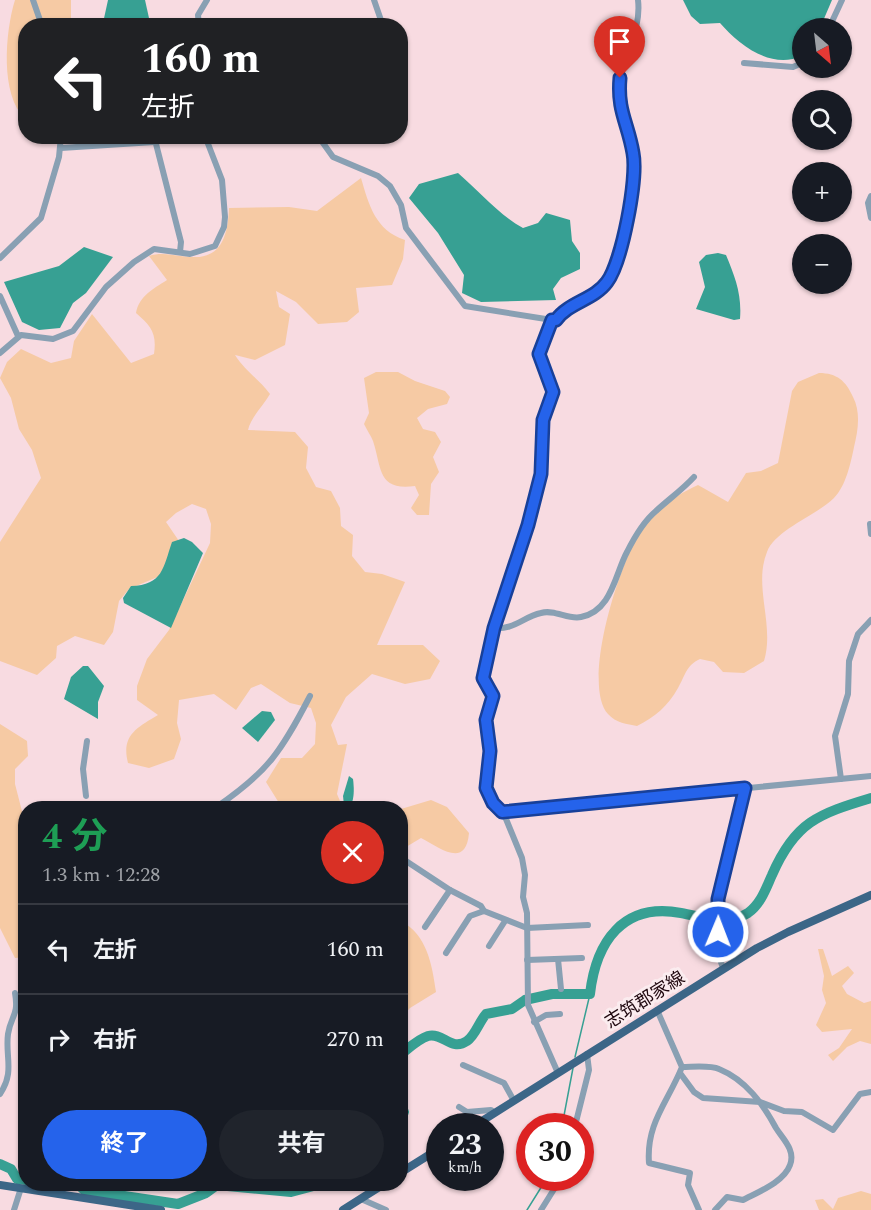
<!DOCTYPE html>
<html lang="ja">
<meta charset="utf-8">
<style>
:root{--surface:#171b24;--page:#20242c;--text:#f1f3f6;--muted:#9ea1a6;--line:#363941;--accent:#2563eb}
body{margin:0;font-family:Spectral,"Noto Sans JP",serif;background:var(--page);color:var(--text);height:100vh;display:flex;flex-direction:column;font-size:22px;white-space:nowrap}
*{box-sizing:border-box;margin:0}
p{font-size:20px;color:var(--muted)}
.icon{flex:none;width:33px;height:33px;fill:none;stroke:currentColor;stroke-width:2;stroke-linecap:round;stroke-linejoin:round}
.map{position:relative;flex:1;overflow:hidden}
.side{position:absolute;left:18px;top:801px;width:390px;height:390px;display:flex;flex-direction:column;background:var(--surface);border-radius:24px;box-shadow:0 2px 4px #0004}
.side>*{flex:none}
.banner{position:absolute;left:18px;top:18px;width:390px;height:126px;border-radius:24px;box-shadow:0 2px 4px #0004;background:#202124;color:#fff;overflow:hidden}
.needle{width:39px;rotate:152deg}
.controls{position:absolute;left:792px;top:18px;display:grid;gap:12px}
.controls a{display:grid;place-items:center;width:60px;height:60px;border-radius:50%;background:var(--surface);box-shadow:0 2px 4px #0004;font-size:30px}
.speed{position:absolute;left:426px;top:1113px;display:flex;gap:12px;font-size:30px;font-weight:700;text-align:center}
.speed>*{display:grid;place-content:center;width:78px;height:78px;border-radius:50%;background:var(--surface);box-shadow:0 2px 4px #0004;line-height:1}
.speed small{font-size:15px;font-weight:400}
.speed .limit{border:9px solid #d22;background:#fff;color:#111}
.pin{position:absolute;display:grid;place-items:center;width:51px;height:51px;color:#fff;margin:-62px -26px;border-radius:50% 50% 50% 0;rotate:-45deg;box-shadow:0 0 6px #0007}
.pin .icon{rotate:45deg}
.me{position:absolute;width:66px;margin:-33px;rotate:1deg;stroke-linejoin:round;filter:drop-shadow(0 0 4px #0008)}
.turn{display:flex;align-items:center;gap:21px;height:126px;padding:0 24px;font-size:27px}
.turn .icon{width:78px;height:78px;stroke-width:2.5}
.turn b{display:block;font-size:42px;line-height:51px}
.round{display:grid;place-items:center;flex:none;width:63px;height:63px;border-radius:32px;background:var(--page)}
.overview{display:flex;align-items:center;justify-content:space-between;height:102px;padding:0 24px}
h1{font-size:36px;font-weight:700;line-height:45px;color:#1e9e55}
.button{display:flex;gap:12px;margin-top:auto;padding:12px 24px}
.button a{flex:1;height:69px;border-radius:36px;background:var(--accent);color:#fff;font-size:24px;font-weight:700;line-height:69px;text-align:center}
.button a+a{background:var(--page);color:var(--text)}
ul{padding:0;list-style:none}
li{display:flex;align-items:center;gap:18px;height:90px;padding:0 24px;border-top:2px solid var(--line)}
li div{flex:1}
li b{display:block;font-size:22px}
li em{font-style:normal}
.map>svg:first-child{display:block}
.green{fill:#f6caa4}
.water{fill:#37a093}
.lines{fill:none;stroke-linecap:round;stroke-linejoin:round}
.stream{stroke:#37a093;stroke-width:1.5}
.river{stroke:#37a093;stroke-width:10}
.minor{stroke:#89a0b3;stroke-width:6}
.major{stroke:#3c6687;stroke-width:8}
.route-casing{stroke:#184099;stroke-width:15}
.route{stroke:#2563eb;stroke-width:10}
.labels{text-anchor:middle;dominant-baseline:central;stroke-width:6;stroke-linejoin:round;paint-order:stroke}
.street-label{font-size:18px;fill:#1f070e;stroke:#fbecef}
</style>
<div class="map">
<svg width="871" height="1210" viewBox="0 0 871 1210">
<rect width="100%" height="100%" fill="#f8dbe1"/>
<!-- green -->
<g class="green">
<path d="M15,0H71V25L26,26L25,118C0,96 5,32 15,0Z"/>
<path d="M361,178C369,205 375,230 405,240L403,259L392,285L356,288L359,312L347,322L318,324L296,302L276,291L279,307L290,314L285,345L255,360L235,355C245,371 259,379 270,394C263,406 251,417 248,430L295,432L308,447L306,468L316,487L331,491L340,508L341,526L353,535L352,556L365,572L382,574L405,582L377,645H423L440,661L430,679L405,684L372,674L346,697L331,725L338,745L347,744L337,794L343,808H296L295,806L279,803L266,782L281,758H302L315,744L316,723L311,708L290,703L261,684L251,688L236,710L214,694L179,700L177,723L181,739L174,759L149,768L128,763C121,736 136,728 158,715L137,700V686L147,659L169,630L210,543L211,524L206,509L192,504L176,513L166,522L179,541L160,576L129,589L119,601L113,632L104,645L75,636L57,646L56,658L37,675L0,661V542L41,478L32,450L19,429L11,398L0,378L7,362L21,349L51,363L71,358L74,341L92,314L131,363L154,354C157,333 151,326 136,313C139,296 153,289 167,280L149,256C164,251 177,257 192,257C223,259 228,232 229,208L289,207L317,211Z"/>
<path d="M376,372H398L415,381L445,391L450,397L447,404L428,409L417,418L423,429L435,432L441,442L433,457L439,472L431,484L429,515H417L411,508L419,495L415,486C377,491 382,468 373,441C371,436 367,430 364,424L369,413L364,378Z"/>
<path d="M819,373C837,373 846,381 853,397C861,412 858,431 854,447C851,462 846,486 834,498C817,515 775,530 767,552C753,586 775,625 764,661L744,673L723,672L714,662L700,659C686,665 685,676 678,688C668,706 655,717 637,726C627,724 616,723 608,714C580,683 622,553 646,522C659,506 679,494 698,485L728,502L746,473L761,471L778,463L792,391L798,382Z"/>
<path d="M0,724L27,741L28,756L15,769V784L25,823V957L15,958L0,928Z"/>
<path d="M431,800L447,807L469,833C466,869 440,848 421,838L401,850V809Z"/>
<path d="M401,921C427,935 432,964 436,992L410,1008L401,1018Z"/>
<path d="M818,949H823L832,976L848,966L854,973L842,986L847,994L864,1003L871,1001V1044L860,1041L847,1047L833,1061L828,1055L839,1048L852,1029L822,1032L816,1025L826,1003L822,990L824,976Z"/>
<path d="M861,1191L871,1194V1210H819L815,1200L823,1199L833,1209L838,1198Z"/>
</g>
<!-- water -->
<g class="water">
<path d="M108,0H145L149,18L103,23Z"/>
<path d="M683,0H832L820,28H802V56C771,70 739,45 720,23L700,24L691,16Z"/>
<path d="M458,173C480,192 498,214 523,228L538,223L546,213L570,220L572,241L580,253V269L561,278L553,289L556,300L481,302L462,293L464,275L438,233L409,198L419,184Z"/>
<path d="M84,247L113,257L86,293L73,303L60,328L39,330L22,322L4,282L59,266Z"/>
<path d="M718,253L726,255C735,277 742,294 740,319L734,320L696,309L705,287L699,262L706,255Z"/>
<path d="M184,538L192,542L203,553L171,628L124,603L123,598L131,586C163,585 163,568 172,542Z"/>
<path d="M83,666H88L104,686L98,702V719L64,699L71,677Z"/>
<path d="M262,711L271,712L275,720L258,742L242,728Z"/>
<path d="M349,776L353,779C354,786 355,802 349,807L344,805L343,796Z"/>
</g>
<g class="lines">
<!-- stream -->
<g class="stream">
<path d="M575,1057L590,994"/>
<path d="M562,1126L573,1068"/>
<path d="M527,1210L547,1178"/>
</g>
<!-- river -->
<g class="river">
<path d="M400,1055C408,1049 418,1039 428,1036C443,1032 451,1052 467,1041C475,1036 479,1022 486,1014L512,1009L525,1000L552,994H590C596,942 623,902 681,913C704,917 726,927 748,913C761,904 766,888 772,875C795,822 818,814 871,798"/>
<path d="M400,1105L404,1112L400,1119"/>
<path d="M0,1164L11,1169L17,1179L26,1180"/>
<path d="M53,1184H54"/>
<path d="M78,1184L84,1190L178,1204L206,1193L217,1185L291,1192L321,1184"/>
</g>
<!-- minor -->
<g class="minor">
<path d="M33,0L42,26"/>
<path d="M374,0L383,26"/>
<path d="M199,26L198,15L207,0"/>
<path d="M829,28L842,0"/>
<path d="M744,63L793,67L802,63"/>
<path d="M154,136L181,242L180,252"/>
<path d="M318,136L333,157L378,176L390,186L401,205L406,228L465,306L552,320"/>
<path d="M61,148L154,142"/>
<path d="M871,196L868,203L871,218"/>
<path d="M0,258L41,218L59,157L61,136"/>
<path d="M0,296L18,336"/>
<path d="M0,353L21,335L53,339L73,331L106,287L134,262L154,249L190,254L215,246L224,227L225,217L222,180L205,136"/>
<path d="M870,524L871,534"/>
<path d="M494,628C514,630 523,617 541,613C555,609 568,620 581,617C612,611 615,574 627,552C634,538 644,521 656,511C669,499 682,490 694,477"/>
<path d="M841,779L835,736L848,694L849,661L858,634L871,620"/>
<path d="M86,796L83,769L87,741"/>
<path d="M215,808C268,772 281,752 310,696"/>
<path d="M502,812L871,776"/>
<path d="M406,861L450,890"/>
<path d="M425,927L450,890L481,906L484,911"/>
<path d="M489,946L505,921"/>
<path d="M446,953L470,916L484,911L527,928L588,925"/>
<path d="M558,959L561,989"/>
<path d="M527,960L582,958"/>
<path d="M723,968C703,918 733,840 745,788"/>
<path d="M657,1010L682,1067C668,1102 646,1123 649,1163L690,1173L688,1185L699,1210"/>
<path d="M534,1022L546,1015L560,1014"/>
<path d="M463,1065L504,1083L514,1101"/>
<path d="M682,1067C693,1067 710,1065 719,1069C746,1080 763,1104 776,1128C782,1138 796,1150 790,1165C784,1182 758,1192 743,1200L727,1197L715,1210"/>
<path d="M558,1073L528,1005L527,913L523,897L525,875L522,858L506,819L490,798L486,788L490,751L486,720L493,696L483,678L494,628L528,525L541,475L543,420L553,392L539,354L552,320L556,319C569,302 593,300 607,282C622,262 637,180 634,154C630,133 618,115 619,92C620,60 642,33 638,0"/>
<path d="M680,1073L694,1092L703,1098L760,1102L784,1111L802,1112L833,1130L860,1094L871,1092"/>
<path d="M0,1094C15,1072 5,1057 8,1034C11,1015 19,1016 15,993"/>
<path d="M459,1107L467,1112L491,1110L495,1113"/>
<path d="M575,1126L589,1070L587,1054"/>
<path d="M336,1187L347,1184"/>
<path d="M361,1199L386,1210"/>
<path d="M14,1210L21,1188"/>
<path d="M541,1210L561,1178"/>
</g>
<!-- major -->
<g class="major">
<path d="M474,1126L757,948L788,932L871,895"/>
<path d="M400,1173L440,1148"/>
<path d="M0,1185L161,1210"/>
<path d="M343,1210L384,1184"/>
</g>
</g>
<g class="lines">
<!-- route casing -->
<g class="route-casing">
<path id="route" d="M620,78C617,111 628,123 633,153C638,178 622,262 607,282C594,300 569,302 556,320H552L539,354L553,392L543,420L541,474L528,525L494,628L483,678L493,696L486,720L490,751L486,788L493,803L502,812L745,788L718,899V932"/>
</g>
<!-- route -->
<use href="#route" class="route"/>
</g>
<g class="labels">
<!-- street labels -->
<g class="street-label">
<text transform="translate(645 1000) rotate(-32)">志筑郡家線</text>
</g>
</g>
</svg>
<div class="controls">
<a><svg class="needle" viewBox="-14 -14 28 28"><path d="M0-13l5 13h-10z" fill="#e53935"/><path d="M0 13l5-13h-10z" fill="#9ea1a6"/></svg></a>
<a><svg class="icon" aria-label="search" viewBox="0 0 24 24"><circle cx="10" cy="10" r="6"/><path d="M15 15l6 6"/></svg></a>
<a>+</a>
<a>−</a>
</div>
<div class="speed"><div>23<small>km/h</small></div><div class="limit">30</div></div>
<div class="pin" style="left:620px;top:78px;background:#d93025"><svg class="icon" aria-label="arrive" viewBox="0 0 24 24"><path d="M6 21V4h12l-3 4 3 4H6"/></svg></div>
<svg class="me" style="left:718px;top:932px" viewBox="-20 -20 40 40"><circle r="17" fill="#2563eb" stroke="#fff" stroke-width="3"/><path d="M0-11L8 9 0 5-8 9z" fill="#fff"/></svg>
<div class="banner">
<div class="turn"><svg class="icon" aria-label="left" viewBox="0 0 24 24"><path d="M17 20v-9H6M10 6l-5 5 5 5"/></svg><div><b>160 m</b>左折</div></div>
</div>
<section class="side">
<div class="overview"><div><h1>4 分</h1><p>1.3 km · 12:28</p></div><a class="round" style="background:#d93025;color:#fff"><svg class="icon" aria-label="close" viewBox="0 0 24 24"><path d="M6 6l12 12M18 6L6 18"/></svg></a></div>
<ul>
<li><svg class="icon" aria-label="left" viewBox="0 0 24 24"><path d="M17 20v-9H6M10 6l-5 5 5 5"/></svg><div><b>左折</b></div><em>160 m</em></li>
<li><svg class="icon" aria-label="right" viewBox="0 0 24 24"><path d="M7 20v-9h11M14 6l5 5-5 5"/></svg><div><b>右折</b></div><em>270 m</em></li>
</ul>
<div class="button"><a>終了</a><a>共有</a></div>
</section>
</div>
